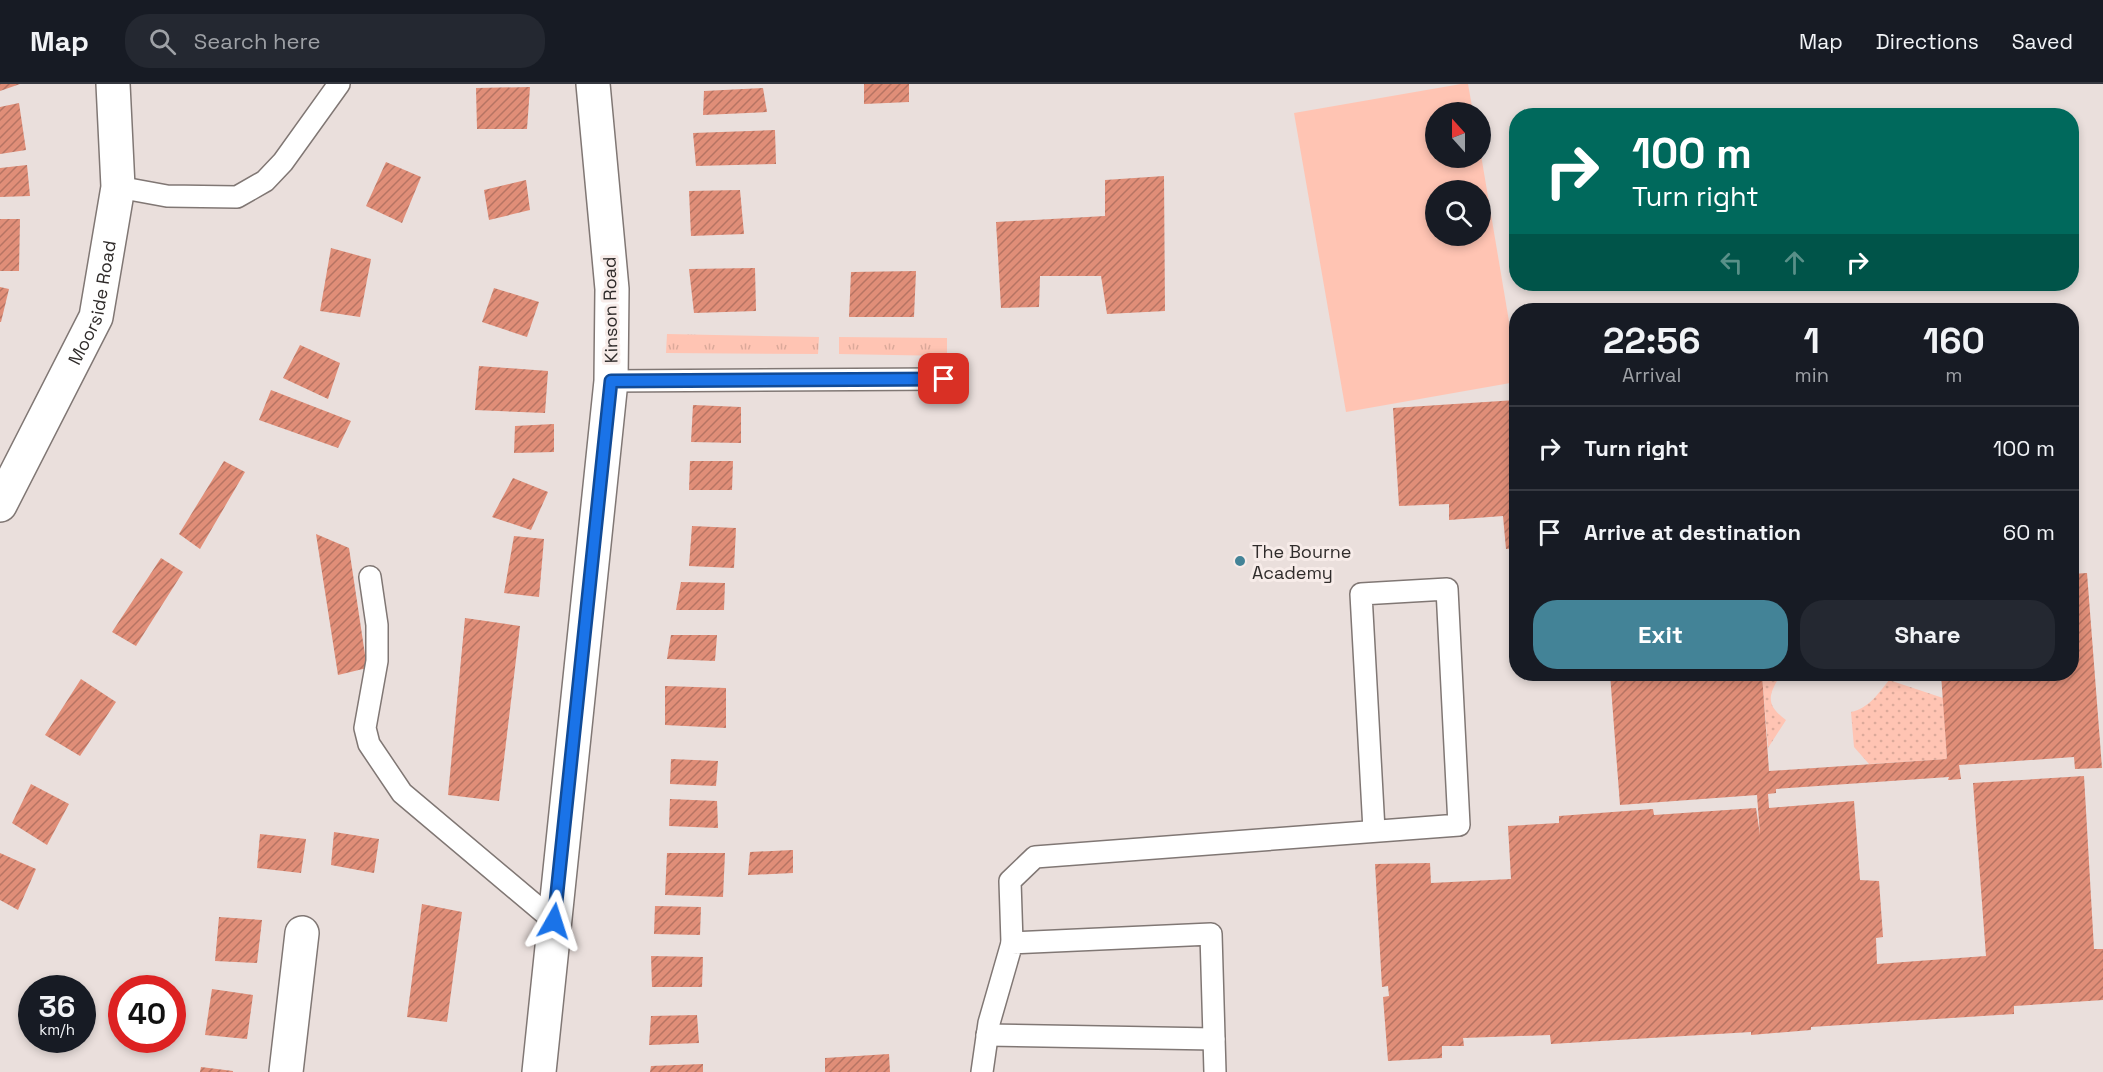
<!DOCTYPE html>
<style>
:root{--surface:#171b24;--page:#242831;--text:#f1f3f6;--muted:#9ea1a6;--line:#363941;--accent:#438397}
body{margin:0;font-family:"Space Grotesk",sans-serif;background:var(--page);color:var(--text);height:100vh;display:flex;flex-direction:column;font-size:22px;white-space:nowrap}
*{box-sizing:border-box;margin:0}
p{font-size:20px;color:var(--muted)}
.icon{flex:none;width:33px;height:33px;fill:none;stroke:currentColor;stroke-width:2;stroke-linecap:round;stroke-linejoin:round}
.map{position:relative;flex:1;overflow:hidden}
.drawer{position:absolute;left:1509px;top:219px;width:570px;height:378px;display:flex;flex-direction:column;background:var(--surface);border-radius:24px;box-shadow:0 3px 9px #0003}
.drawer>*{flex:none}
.guide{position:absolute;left:1509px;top:24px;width:570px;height:183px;border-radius:24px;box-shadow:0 3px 9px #0003;background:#00695c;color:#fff;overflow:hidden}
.needle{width:39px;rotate:339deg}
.buttons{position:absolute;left:1425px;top:18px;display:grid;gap:12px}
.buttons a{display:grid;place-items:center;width:66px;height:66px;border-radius:50%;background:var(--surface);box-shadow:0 3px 9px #0003;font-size:30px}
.speed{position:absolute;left:18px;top:891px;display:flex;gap:12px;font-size:30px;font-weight:700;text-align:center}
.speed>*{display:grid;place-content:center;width:78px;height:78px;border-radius:50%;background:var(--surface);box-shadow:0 3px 9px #0003;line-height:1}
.speed small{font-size:15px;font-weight:400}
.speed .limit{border:9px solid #d22;background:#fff;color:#111}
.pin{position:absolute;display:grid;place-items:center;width:51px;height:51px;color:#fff;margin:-26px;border-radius:12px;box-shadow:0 3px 9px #0006}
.me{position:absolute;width:66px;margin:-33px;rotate:6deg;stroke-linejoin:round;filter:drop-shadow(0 0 4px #0008)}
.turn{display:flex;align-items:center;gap:21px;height:126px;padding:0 24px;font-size:27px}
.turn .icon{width:78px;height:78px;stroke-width:2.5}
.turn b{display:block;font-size:42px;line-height:51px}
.lanes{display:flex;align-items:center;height:57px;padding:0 24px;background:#0003;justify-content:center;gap:30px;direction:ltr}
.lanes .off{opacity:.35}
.eta{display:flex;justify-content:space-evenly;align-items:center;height:102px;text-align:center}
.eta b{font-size:36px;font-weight:700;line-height:42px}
.action{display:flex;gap:12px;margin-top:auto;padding:12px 24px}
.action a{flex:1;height:69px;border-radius:24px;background:var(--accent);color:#fff;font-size:24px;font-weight:700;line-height:69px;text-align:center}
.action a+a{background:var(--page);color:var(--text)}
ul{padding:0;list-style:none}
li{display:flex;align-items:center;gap:18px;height:84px;padding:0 24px;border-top:2px solid var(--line)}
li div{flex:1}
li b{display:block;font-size:22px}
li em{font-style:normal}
header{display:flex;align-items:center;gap:36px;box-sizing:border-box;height:84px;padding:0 30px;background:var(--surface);border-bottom:2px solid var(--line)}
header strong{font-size:28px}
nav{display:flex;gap:33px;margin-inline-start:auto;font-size:21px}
.search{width:420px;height:54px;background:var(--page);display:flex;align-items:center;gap:15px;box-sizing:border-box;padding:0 21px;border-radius:24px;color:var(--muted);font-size:22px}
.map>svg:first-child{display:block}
.grass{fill:#ffc4b3;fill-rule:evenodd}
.park{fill:url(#park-tufts)}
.garden{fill:url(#garden-dots)}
.building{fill:url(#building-hatch)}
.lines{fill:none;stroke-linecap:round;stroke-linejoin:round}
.service-casing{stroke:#807774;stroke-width:24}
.minor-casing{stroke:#807774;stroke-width:36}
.tertiary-casing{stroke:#807774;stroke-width:36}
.service{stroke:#fff;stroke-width:21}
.minor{stroke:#fff;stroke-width:33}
.tertiary{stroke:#fff;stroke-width:33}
.route-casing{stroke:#114b97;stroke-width:15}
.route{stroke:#1a73e8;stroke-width:10}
.poi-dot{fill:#438397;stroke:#f7ece9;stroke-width:2}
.labels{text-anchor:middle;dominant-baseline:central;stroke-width:6;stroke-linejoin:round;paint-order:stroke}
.street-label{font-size:18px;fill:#302c2b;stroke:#f7ece9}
.poi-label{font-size:18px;fill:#302c2b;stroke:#f7ece9;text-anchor:start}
</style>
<header>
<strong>Map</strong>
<div class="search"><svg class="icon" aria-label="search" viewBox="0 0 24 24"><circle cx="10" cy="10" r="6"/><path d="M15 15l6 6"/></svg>Search here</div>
<nav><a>Map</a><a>Directions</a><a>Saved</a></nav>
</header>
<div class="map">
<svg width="2103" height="988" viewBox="0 0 2103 988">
<defs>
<pattern id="park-tufts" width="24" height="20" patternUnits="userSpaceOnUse" patternTransform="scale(1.5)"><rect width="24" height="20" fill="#ffc4b3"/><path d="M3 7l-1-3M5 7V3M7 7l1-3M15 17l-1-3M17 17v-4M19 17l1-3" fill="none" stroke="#dba99a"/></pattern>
<pattern id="garden-dots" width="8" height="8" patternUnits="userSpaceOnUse" patternTransform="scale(1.5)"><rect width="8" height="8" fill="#ffc4b3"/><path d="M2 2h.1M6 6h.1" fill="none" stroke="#dba99a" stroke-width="1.8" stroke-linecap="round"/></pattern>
<pattern id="building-hatch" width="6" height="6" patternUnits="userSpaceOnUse" patternTransform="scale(1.5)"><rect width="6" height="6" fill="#e08e78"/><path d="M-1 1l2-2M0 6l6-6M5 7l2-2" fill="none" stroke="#b67463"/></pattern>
</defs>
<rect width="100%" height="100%" fill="#eadfdc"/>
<!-- grass -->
<path class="grass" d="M1461,0H1468L1473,28H1436V74H1480L1481,71L1516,279V298L1346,328L1294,29ZM1436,106H1480V152H1436Z"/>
<!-- park -->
<g class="park">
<path d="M667,250L819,253L818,270L666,269Z"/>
<path d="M839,253L947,254V272L839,270Z"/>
</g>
<!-- garden -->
<g class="garden">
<path d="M1762,590H1781C1769,610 1764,620 1786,636L1768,664Z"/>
<path d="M1889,596L1943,614L1947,675L1869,680L1854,663L1851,628C1868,625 1879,609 1889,596Z"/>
</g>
<!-- building -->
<g class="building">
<path d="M0,0H20L0,7Z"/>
<path d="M864,0H909V18L864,20Z"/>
<path d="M530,3L527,45H477L476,4Z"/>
<path d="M763,4L767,28L703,31L704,7Z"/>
<path d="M19,19L26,66L0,70V23Z"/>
<path d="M775,46L776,80L696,82L693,49Z"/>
<path d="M386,78L421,93L402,139L366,122Z"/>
<path d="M27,81L30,112L0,113V84Z"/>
<path d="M1164,92L1165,227L1107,230L1101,192H1040L1039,223L1001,224L996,138L1105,132V96Z"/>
<path d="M526,96L530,126L489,136L484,106Z"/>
<path d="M740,106L744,150L691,152L689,107Z"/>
<path d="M0,135H20L19,187H0Z"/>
<path d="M331,164L371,175L360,233L320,227Z"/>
<path d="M755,184L756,227L694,229L689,185Z"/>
<path d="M916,187L914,233H849L851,188Z"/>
<path d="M0,203L9,205L1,238H0Z"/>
<path d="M494,204L539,218L527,253L482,238Z"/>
<path d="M300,261L340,279L328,315L283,294Z"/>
<path d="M479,282L548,287L545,329L475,326Z"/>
<path d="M271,306L351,337L338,364L259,336Z"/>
<path d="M1516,316V464L1506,465L1503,432L1449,436V420L1399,422L1393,324Z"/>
<path d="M693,321L741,323V359L691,358Z"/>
<path d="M554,340V368L514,369L515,342Z"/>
<path d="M224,377L245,388L200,465L179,450Z"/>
<path d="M690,377H733L732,406H689Z"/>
<path d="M513,394L548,408L531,446L492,433Z"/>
<path d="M692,442L736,444L734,484L689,482Z"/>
<path d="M316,450L349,464L367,584L338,591Z"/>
<path d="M514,452L544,455L539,513L504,509Z"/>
<path d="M161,474L183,488L136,562L112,548Z"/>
<path d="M2087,489L2102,684L2075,685L2074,673L1959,681L1961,695L1948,696L1949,693L1776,705V709L1768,710L1769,724L1854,717L1860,796L1879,797L1883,853L1876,854L1877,880L1986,872L1973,699L2084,692L2094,865H2103V916L2014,922V930L1811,943V946L1751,951V948L1551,960L1550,951L1463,954L1464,962H1442V974L1388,977L1383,913L1389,912L1388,902L1382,903L1375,780L1430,779L1431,799L1511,795L1508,742L1559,739V732L1653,725L1654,731L1756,724L1760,751L1757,711L1620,721L1610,590H1762L1769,687L1947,675L1941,590H2072V490Z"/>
<path d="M681,498L725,499L724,526H676Z"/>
<path d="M465,534L520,542L499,717L448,711Z"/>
<path d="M671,551H717L715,577L667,575Z"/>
<path d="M81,595L116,618L80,672L45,651Z"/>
<path d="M665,602L726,604V644L665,641Z"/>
<path d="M671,675L718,677L716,702L670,700Z"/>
<path d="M31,700L69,720L47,761L12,739Z"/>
<path d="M670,715L717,717L718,744L669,742Z"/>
<path d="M334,748L379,755L374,789L331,781Z"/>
<path d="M260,750L306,755L301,789L257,784Z"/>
<path d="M793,766V789L748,791L750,768Z"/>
<path d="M0,769L36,785L18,826L0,816Z"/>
<path d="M667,769H725L723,813L665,811Z"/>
<path d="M422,820L462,828L447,938L407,933Z"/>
<path d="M655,822L701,823L700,851L654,850Z"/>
<path d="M219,833L262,836L257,879L215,877Z"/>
<path d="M651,872L703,873L702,903H652Z"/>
<path d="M212,905L253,911L247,955L205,951Z"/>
<path d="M697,931L699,959L649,961L651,932Z"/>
<path d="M889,970L890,988H825V974Z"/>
<path d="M703,980V988H650L651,982Z"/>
<path d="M201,983L233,987V988H200Z"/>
</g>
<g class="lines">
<!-- service casing -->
<g class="service-casing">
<g id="service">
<path d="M118,103L167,112L237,113L265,97L283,78L339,0"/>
<path d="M611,297L944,295"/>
<path d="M370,493L377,541V577L365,644L369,660L402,709L554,837"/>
<path d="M1012,859L1010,797L1035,773L1459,741L1447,505L1361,510L1374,746"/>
<path d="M987,951L1214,955"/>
<path d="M982,988L989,939L1012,859L1211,850L1215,988"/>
</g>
</g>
<!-- minor casing -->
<g class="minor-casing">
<g id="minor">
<path id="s1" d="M0,421L96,233L118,103L113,0"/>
<path d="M286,988L302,849"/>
</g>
</g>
<!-- tertiary casing -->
<g class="tertiary-casing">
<path id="tertiary" d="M539,988L611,297L612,205L593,0"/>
</g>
<!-- service -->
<use href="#service" class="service"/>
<!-- minor -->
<use href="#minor" class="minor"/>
<!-- tertiary -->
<use href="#tertiary" class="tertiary"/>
</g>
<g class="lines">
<!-- route casing -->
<g class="route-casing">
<path id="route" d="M554,837L611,297L944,295"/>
</g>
<!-- route -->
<use href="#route" class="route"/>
</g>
<!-- markers -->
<circle class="poi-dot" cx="1240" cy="477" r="6"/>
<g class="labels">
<!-- street labels -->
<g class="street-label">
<text stroke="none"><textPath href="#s1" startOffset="224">Moorside Road</textPath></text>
<text transform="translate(610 226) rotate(-91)">Kinson Road</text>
</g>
<!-- poi labels -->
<g class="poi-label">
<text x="1252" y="467">The Bourne<tspan x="1252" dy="21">Academy</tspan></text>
</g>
</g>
</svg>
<div class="buttons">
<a><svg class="needle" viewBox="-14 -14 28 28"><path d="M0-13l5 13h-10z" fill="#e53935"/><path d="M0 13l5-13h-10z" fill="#9ea1a6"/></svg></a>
<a><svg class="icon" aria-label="search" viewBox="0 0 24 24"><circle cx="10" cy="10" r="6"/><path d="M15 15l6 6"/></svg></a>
</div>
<div class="speed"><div>36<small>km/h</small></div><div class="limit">40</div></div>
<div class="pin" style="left:944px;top:295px;background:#d93025"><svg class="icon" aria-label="arrive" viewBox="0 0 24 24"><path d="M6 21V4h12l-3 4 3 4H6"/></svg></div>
<svg class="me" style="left:554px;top:837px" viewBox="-20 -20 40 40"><path d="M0-17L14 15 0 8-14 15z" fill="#1a73e8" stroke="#fff" stroke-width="4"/></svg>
<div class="guide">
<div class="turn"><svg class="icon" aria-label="right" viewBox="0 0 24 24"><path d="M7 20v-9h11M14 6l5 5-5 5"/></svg><div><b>100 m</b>Turn right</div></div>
<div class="lanes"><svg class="icon off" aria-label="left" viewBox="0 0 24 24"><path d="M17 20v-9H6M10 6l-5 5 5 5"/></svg><svg class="icon off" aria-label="ahead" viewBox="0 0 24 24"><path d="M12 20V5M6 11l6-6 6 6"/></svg><svg class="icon" aria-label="right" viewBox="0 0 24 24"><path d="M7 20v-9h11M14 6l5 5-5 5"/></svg></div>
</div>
<section class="drawer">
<div class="eta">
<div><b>22:56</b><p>Arrival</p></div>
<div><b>1</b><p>min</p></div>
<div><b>160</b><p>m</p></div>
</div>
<ul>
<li><svg class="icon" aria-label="right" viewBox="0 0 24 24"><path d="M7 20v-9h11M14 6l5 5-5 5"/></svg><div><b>Turn right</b></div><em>100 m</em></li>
<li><svg class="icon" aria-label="arrive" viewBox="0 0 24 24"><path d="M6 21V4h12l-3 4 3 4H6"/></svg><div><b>Arrive at destination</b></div><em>60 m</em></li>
</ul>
<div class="action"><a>Exit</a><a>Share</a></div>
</section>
</div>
